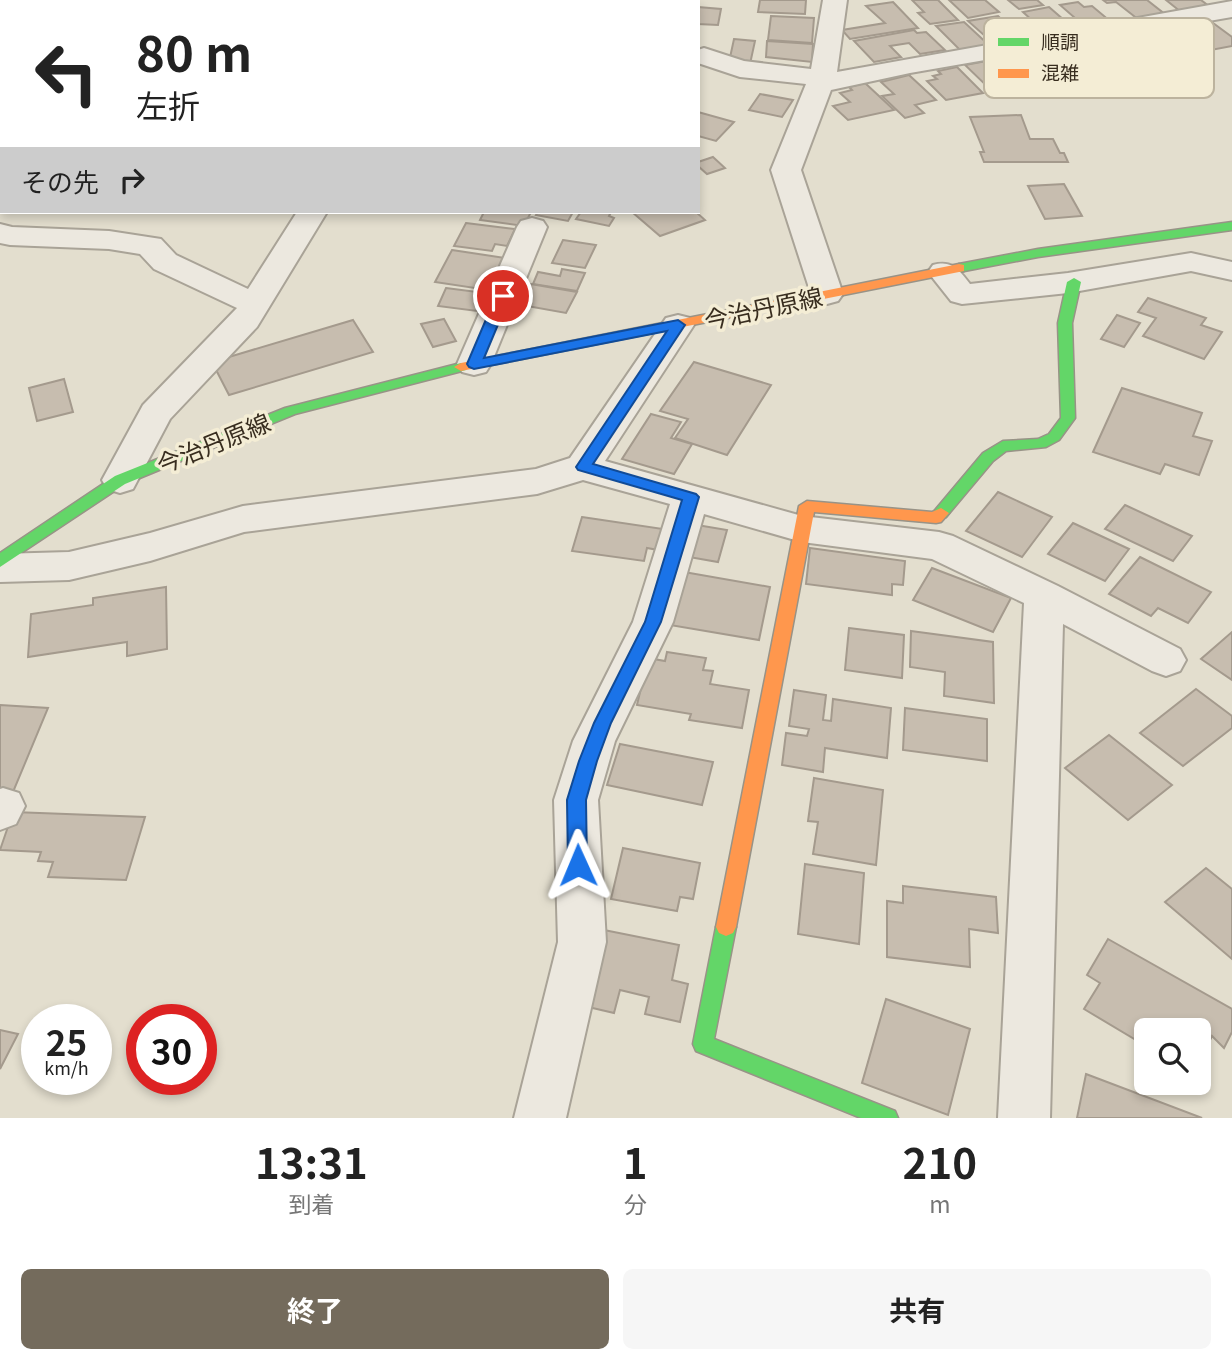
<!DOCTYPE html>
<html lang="ja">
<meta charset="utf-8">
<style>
:root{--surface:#fff;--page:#f6f6f6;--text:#222;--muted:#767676;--accent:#746b5c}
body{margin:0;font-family:Georgia,"Noto Sans JP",serif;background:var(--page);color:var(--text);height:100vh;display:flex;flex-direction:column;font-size:26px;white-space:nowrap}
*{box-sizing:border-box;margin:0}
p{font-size:23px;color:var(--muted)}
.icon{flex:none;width:38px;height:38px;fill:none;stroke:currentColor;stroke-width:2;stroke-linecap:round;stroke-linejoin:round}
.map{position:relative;height:1118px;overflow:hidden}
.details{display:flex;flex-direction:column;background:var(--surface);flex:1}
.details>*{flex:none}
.top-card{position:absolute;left:0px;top:0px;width:700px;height:214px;box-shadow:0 4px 10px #0003;background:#fff;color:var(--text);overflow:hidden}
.tools{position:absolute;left:1134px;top:1018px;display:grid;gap:14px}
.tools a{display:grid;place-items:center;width:77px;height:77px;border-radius:10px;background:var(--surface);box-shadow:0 4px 10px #0003;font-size:35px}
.speed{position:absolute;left:21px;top:1004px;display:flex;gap:14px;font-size:35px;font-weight:700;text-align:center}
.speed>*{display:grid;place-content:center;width:91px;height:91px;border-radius:50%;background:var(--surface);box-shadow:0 4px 10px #0003;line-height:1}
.speed small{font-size:18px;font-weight:400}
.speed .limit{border:10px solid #d22;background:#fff;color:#111}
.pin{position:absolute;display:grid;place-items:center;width:60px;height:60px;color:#fff;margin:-30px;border:4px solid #fff;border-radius:50%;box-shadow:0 2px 7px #0007}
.me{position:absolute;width:77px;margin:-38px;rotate:359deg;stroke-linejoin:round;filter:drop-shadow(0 0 5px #0008)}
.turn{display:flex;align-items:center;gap:24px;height:147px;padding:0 21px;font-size:32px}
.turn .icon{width:91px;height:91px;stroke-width:2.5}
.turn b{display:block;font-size:49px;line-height:60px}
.then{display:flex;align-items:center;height:66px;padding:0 21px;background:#0003;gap:14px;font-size:26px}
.eta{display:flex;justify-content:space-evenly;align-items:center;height:119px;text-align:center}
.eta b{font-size:42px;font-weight:700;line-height:49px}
.cta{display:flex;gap:14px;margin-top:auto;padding:14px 21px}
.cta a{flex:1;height:80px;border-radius:10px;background:var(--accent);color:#fff;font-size:28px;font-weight:700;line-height:80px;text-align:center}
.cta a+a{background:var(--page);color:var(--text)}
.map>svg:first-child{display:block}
.building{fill:#c7bdaf;stroke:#a49a8d;stroke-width:2}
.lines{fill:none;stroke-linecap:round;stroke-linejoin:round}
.street-casing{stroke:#a9a397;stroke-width:4}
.fast-casing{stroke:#989387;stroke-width:3}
.slow-casing{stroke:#989387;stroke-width:3}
.street{fill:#ece8df;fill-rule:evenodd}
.fast{fill:#63d668;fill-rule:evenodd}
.slow{fill:#ff974d;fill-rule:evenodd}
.route{fill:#1a73e8;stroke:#114b97;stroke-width:2}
.labels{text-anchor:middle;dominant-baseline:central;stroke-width:7;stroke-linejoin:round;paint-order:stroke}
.street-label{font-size:24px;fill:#382d1f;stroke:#f4edd5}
.key{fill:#f4edd5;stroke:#bcb39e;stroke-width:2}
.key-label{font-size:19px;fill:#382d1f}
</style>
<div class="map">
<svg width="1232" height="1118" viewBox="0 0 1232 1118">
<rect width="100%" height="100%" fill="#e3dece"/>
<!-- building -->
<g class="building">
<path d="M238,0H314L237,2Z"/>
<path d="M760,0H806L805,14L758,12Z"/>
<path d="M912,0H938L958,20L930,24L918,13L924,12Z"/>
<path d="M949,0H985L999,12L968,18Z"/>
<path d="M1008,0H1037L1043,5L1019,9Z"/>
<path d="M1103,0H1147L1166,15L1139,20L1116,2L1107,3Z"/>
<path d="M1166,0H1201L1210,7L1181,12Z"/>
<path d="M893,2L918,28L850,39L842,30L885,23L866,6Z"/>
<path d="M1078,2L1084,7L1092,6L1110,21L1083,25L1060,5Z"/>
<path d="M698,7L721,9L718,25L698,24Z"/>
<path d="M1049,7L1072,27L1053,31L1059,36L1037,40L1020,24L1034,22L1023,12Z"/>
<path d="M771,16L814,18L812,43L768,40Z"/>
<path d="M998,16L1001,19L1007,18L1025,34L998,39L994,34L985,36L968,21Z"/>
<path d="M1209,20L1232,37V46L1211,50L1180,25Z"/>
<path d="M964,22L991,47L962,52L936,26Z"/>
<path d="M914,30L917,33L926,32L945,50L920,54L909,43L890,46L901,57L874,62L854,41Z"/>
<path d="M734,39L755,41L750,64L729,62Z"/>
<path d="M767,41L813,44L812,62L766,57Z"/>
<path d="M997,59L1027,87L994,93L965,65Z"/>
<path d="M957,67L983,93L946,100L927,81L937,79L933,76L941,74L938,71Z"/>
<path d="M909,75L936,100L915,105L924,113L905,118L882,96L894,94L881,82Z"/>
<path d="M865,83L894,110L848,120L833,106L850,102L840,93L852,90L849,87Z"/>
<path d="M760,94L793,100L782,117L749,110Z"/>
<path d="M698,112L734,122L716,141L698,136Z"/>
<path d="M1021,115L1030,139H1053L1060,153H1064L1068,162H984L980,152H984L970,117Z"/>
<path d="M713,157L725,168L707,174L698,166V162Z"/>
<path d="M1064,184L1082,216L1045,219L1028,186Z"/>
<path d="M484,212H531L524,226L480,220Z"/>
<path d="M538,212H573L568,221L536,215Z"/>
<path d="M581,212H611L609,216L614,218L609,226L576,219Z"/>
<path d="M632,212H696L705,220L660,236Z"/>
<path d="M466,223L515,229L507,246L495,244L492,251L454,246Z"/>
<path d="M563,240L596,245L585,268L552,263Z"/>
<path d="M452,250L505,258L488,290L435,282Z"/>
<path d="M562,269L585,273L577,291L533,284L538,272L560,276Z"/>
<path d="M519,282L577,292L566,313L516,304L521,295L513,294Z"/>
<path d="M446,288L485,293L477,311L438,306Z"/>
<path d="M1148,298L1206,318L1201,325L1222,332L1204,359L1143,336L1156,318L1138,312Z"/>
<path d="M1117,315L1140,323L1124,347L1101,339Z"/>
<path d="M444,319L456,341L433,347L421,324Z"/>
<path d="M353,320L373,352L229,395L212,362Z"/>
<path d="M694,362L771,385L727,455L675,438L688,419L660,411Z"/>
<path d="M64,379L73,412L37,421L29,388Z"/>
<path d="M1122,388L1202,413L1193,436L1212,441L1199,475L1165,464L1160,474L1093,452Z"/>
<path d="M651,414L681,422L671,438L692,444L674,474L622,459Z"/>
<path d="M998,492L1052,517L1022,557L966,531Z"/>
<path d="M1125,505L1192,536L1173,561L1105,529Z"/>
<path d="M582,517L663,529L658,550L647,548L644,561L572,551Z"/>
<path d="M1073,523L1129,549L1105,581L1048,554Z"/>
<path d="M697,525L727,530L718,562L689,557Z"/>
<path d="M810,548L905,561L903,585L892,584V595L806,584Z"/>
<path d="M1140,557L1211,592L1188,623L1158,608L1151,616L1109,594Z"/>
<path d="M932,568L1011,598L993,632L913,600Z"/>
<path d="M684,572L770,587L759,640L670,625Z"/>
<path d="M166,587L167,649L127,656V642L28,657L31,614L93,605V598Z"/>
<path d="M849,628L904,635L902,678L845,670Z"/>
<path d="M911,631L993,642L994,703L944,696L945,672L910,667Z"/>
<path d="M1232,632V680L1201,659Z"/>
<path d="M667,652L706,658L703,670L713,671L710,684L749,690L742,728L689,720L691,714L637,705L648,658L665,661Z"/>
<path d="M1196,689L1232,716V728L1183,766L1140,733Z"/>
<path d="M794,690L826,695L823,720L831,721L833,699L891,708L887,758L825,748L823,772L782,765L786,733L807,736L809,729L789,726Z"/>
<path d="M0,705L48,708L13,792L0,791Z"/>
<path d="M905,708L987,719V761L903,750Z"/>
<path d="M1109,735L1172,785L1128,820L1065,768Z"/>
<path d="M620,744L713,762L702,805L607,785Z"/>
<path d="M814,778L883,790L876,865L813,854L818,822L808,821Z"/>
<path d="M13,812L145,817L126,880L48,877L53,862L38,861L41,852L0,850Z"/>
<path d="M623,848L700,863L693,899L680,897L677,911L611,899Z"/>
<path d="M805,864L864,873L859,944L798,934Z"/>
<path d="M1206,868L1232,889V959L1165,902Z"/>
<path d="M903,886L996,897L998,933L969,929L970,967L887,957V901L903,903Z"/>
<path d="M604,930L679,945L672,980L688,984L680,1022L645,1014L649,997L620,990L614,1013L584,1006Z"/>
<path d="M1108,939L1232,1009V1032L1224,1048L1212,1036L1199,1062V1031H1146V1046L1084,1009L1100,983L1087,975Z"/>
<path d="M886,999L970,1029L948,1115L862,1083Z"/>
<path d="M0,1030L18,1034L0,1069Z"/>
<path d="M1086,1074L1202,1118H1077Z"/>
</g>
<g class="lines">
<!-- street casing -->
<g class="street-casing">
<g id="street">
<path d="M4,0H29L3,2Z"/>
<path d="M183,0H209L182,2Z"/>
<path d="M394,0H418L393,2Z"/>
<path d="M579,0H603L578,2Z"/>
<path d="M823,0H847L837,72L1232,1V17L910,73L831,90L801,170L843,294L838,301L827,304L816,301L811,294L771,170L806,84L740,77L698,63V50L704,48L744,61L811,69Z"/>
<path d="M297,212H327L257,327L170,419L133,489L120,493L107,489L102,480L143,405L237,308L154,269L140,254L109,249L10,245L0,243V224L12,227L109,231L161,239L176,255L248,289Z"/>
<path d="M532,218L543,221L547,227L491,364L486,372L474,375L462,372L457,364L517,227L521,221Z"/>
<path d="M1191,253L1232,262V280L1191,271L1068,293L962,304L951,301L928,272L933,265C952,260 958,269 970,284L1068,273Z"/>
<path d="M678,315L690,318L694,325L605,461L802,516L939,532L953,536L1058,586L1180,649L1186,660L1180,671L1166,676L1152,671L1063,624L1050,1118H998L1024,603L932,559L802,542L704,514L673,622L615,741L598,800L606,942L566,1118H514L558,942L554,800L573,741L633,622L670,504L583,480L537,494L244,532L150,561L69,580L0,582V554L69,552L150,533L243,506L536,469L570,458L666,318Z"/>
<path d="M3,788L19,793L25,806L16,824L0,830V789Z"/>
</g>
</g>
<!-- fast casing -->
<g class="fast-casing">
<g id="fast">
<path d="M1232,222V230L1038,257L959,272L953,268L959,264L1038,249Z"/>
<path d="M1074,278L1081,282L1072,323L1075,418L1059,440L1046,447L1006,451L993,461L946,517H936L933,513L936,509L983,453L1003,441L1038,439L1049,434L1061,418L1058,323L1067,282Z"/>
<path d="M461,363L466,364L468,367L466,370L295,414L125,484L0,567V553L115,476L285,408Z"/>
<path d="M726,918L733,921L736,927L714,1039L895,1111L898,1118H861L696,1051L693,1044L716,927L719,921Z"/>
</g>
</g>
<!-- slow casing -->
<g class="slow-casing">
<g id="slow">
<path d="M959,264L964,265V271L461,371L454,367L461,363Z"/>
<path d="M807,501L932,512L941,508L949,513L941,522L936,523L814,512L736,927L733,933L726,936L719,933L716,927L799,506Z"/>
</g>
</g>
<!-- street -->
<use href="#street" class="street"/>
<!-- fast -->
<use href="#fast" class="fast"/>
<!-- slow -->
<use href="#slow" class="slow"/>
</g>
<!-- route -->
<path class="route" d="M503,292L510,296L484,358L678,320L685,325L593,464L696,494L699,497L661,622L611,723L597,761L586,800L587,865L585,871L578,873L571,871L568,865L567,800L579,761L594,723L645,622L682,500L578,470L576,467L667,331L474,369L469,367L467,364L496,296Z"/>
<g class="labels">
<!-- street labels -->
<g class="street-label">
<text transform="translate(763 307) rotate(-12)">今治丹原線</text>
<text transform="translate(213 442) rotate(-22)">今治丹原線</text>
</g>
</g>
<!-- legend -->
<rect x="984" y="18" width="230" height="80" rx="10" class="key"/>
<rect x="998" y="38" width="31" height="8" fill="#63d668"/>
<rect x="998" y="69" width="31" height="9" fill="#ff974d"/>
<g class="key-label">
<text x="1041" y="49">順調</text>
<text x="1041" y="80">混雑</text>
</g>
</svg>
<div class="tools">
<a><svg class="icon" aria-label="search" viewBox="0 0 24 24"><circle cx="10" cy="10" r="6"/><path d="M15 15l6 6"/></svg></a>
</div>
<div class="speed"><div>25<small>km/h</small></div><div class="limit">30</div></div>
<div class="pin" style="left:503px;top:296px;background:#d93025"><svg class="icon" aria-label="arrive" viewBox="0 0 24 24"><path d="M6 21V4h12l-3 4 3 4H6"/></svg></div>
<svg class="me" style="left:578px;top:865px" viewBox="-20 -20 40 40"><path d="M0-17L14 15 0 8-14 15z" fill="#1a73e8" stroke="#fff" stroke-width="4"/></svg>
<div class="top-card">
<div class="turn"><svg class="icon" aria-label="left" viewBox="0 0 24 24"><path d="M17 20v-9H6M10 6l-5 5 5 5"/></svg><div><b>80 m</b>左折</div></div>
<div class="then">その先<svg class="icon" aria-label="right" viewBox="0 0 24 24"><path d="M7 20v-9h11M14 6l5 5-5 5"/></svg></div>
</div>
</div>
<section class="details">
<div class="eta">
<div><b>13:31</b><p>到着</p></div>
<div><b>1</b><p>分</p></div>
<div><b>210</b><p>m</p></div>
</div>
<div class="cta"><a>終了</a><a>共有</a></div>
</section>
